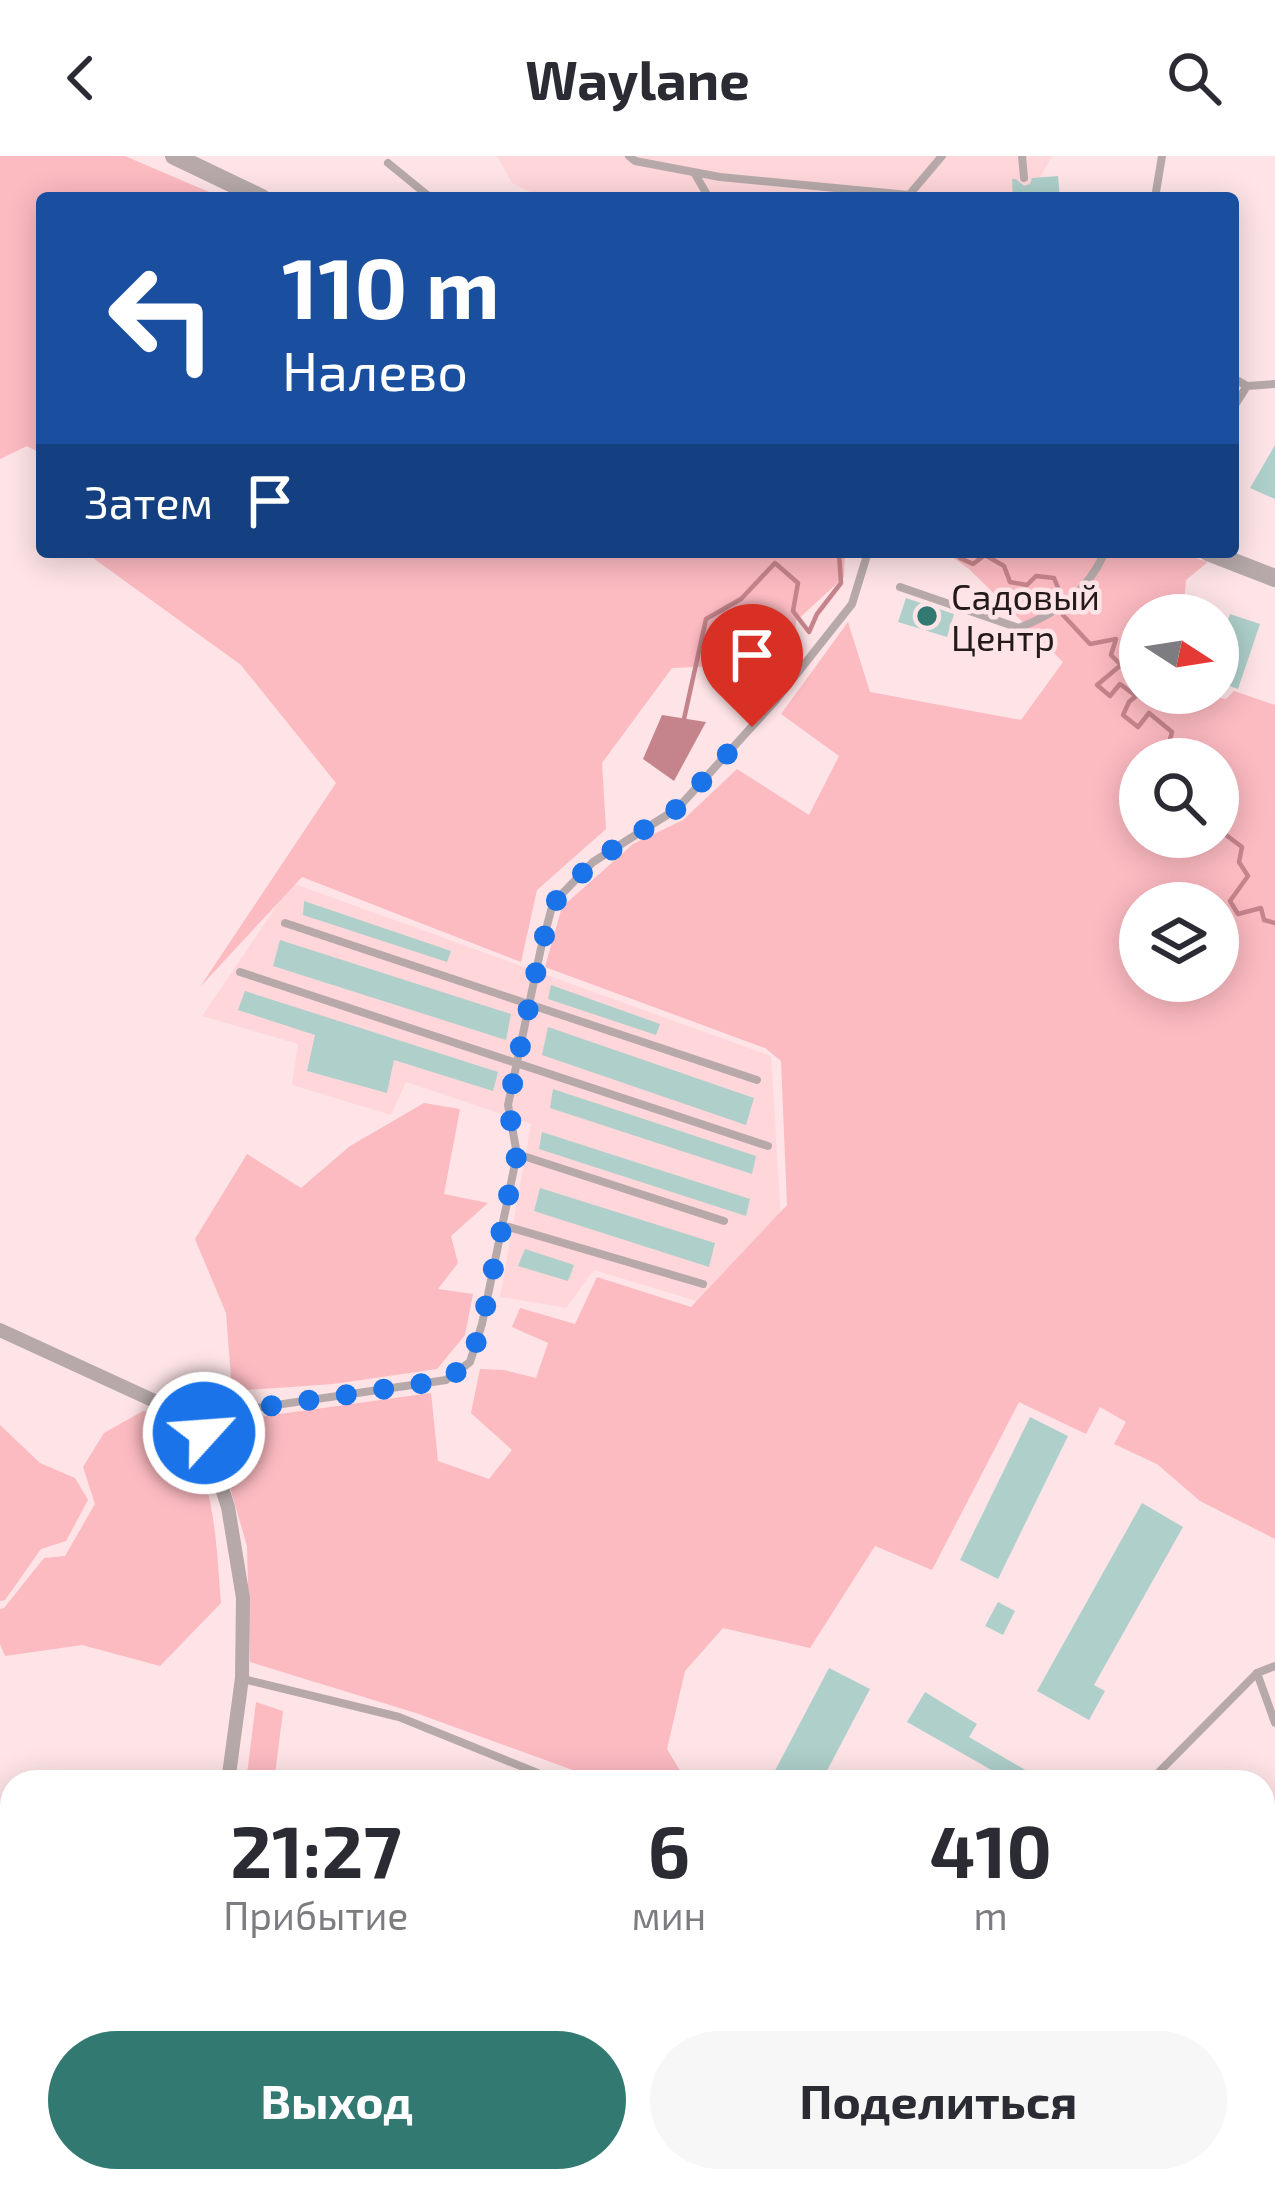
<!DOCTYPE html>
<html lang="ru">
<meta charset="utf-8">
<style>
:root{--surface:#fff;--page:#f7f7f7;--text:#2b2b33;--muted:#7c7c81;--accent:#327972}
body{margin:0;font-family:"Exo 2",sans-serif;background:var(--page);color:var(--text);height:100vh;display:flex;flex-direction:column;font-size:45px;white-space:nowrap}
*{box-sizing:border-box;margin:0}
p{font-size:39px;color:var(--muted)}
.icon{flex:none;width:66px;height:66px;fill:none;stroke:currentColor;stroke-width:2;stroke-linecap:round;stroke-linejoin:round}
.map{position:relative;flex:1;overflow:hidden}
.details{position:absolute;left:0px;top:1614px;width:1275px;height:423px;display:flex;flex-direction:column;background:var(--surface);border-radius:36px 36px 0 0;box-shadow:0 6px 30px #0003}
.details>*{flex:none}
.banner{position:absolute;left:36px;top:36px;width:1203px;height:366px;border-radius:12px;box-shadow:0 6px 30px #0003;background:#1a4fa0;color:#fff;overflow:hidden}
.needle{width:78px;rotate:102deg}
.tools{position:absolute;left:1119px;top:438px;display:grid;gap:24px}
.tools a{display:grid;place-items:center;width:120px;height:120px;border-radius:50%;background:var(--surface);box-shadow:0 6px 30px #0003;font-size:60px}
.pin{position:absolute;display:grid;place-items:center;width:102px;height:102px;color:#fff;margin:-123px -51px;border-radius:50% 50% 50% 0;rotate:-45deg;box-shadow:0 0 12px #0007}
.pin .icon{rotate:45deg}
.me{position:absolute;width:132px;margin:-66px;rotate:64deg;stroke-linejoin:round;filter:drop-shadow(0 0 9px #0008)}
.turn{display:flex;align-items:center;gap:42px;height:252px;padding:0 48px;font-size:54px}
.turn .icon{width:156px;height:156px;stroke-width:2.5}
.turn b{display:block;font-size:84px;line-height:102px}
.then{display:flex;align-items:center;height:114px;padding:0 48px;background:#0003;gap:24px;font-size:45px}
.eta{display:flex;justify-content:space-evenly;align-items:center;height:204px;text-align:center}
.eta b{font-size:72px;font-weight:700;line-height:84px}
.action{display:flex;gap:24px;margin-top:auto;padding:24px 48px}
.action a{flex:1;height:138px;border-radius:72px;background:var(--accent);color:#fff;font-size:48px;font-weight:700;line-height:138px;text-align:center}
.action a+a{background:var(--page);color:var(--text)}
header{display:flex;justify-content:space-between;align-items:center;height:156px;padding:0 48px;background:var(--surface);font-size:54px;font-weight:700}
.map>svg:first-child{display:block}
.built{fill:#ffd7da}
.green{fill:#fcbac1;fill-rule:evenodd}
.water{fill:#c5848b}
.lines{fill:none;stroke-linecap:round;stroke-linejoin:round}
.stream{stroke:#c5848b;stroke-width:4.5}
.building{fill:#aecfca}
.service{stroke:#b7a9aa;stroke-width:8}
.minor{stroke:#b7a9aa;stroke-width:14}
.tertiary{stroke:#b7a9aa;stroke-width:18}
.route{stroke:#1a73e8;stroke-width:21;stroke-dasharray:0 37.8}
.poi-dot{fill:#327972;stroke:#fee4e7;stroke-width:4.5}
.labels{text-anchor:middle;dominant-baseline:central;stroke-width:9;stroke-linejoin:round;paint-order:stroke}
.poi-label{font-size:36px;fill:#251a1b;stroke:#fee4e7;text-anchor:start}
</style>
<header><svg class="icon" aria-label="back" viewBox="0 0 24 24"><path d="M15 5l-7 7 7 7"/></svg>Waylane<svg class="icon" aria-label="search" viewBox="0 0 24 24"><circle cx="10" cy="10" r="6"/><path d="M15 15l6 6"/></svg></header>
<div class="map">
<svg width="1275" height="2036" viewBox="0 0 1275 2036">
<rect width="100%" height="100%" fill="#fee4e7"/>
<!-- built -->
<g class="built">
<path d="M497,0H1052L1029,42H543L512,27Z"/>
<path d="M292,727L771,900L781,1064L706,1148L594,1114L566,1152L500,1141L531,968L406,926L391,959L292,929L298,888L202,860Z"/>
<path d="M1263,1693L1275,1700V2036H916L921,2025H1263Z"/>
<path d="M0,1739L12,1740V1854L0,1852Z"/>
</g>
<!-- green -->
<g class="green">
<path d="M0,0H125L223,42H42V298L27,290L0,303Z"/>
<path d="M93,396H845L844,421L796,465L793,506L672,512L602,607L606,673L537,734L521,806L302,721L200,831L336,627L241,509L93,402Z"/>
<path d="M945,396H1178L1208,406L1186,424L1184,447L1201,453L1199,459H1140V537H1195L1226,543L1234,535L1275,549V1383L1200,1345L1157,1308L1114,1288L1126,1266L1100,1251L1086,1278L1019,1246L932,1414L875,1390L810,1492L723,1472L685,1515L667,1593L687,1626H606L416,1557L250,1506L247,1390L215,1280L236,1264L431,1237L438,1305L489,1323L512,1294L471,1257L480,1213L504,1214L536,1222L548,1187L512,1171L520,1152L575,1168L597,1121L691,1151L787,1049L781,905L765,892L545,811L562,751L633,688L683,664L737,613L809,659L839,600L781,558L848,466L870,536L1021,564L1063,506L969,413ZM1140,603H1218V681H1140ZM1140,747H1218V825H1140Z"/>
<path d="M424,947L460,953L444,1038L488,1047L451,1080L458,1107L438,1133L473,1138L465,1179L437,1213L333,1228L232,1235L226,1157L195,1083L247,998L301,1032L350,990Z"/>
<path d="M143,1255C152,1257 164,1259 170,1264C216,1304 216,1391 221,1447L160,1510L82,1489L5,1500L0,1488V1453L4,1452L44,1402L65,1400L95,1348L83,1311L104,1277Z"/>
<path d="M0,1269L40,1307L75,1322L88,1344L66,1385L41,1393L5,1444L0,1445Z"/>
<path d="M256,1546L283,1555L274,1626H246Z"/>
</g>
<!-- water -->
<path class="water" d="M662,559L706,566L674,625L643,603Z"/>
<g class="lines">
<!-- stream -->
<g class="stream">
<path d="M967,396L960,402L973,408L985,399L1004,410L1010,426L1027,429L1036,420L1054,422L1061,439"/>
<path d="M1063,459L1090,488L1116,483L1111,499L1121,509L1097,529L1110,540L1120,528L1136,540L1129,546L1123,559L1138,571L1149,557L1172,576L1165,603"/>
<path d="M684,563L706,463L741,443L775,407L798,427L793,455L809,476L817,458L841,427L839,397H854"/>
<path d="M1218,666L1226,679L1242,691L1239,706L1248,720L1230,745L1238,758L1261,752L1264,764L1275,767"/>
</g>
</g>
<!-- building -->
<g class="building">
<path d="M1058,20L1060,42H1013L1012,23H1016L1024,30L1030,28L1032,22Z"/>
<path d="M1275,289V343L1250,332Z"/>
<path d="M906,442L954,458L947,481L898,466Z"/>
<path d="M1230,458L1260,468L1238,533L1218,526V494Z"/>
<path d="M304,745L451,795L447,806L303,759Z"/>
<path d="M280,784L511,858L506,884L273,810Z"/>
<path d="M551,829L660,868L656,879L548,843Z"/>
<path d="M245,835L498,916L493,935L394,904L387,937L307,915L315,879L238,854Z"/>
<path d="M548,871L754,942L746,969L542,899Z"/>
<path d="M553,933L756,1000L752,1018L550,952Z"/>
<path d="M542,976L750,1043L746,1060L539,993Z"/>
<path d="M540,1032L715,1087L709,1111L534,1055Z"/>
<path d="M525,1093L574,1109L568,1125L518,1110Z"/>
<path d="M1030,1261L1068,1280L998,1423L960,1404Z"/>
<path d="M1142,1347L1183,1371L1094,1529L1105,1535L1089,1564L1037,1535Z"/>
<path d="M998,1446L1015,1455L1003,1479L985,1470Z"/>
<path d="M829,1512L870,1533L821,1626H769Z"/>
<path d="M925,1536L977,1568L969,1581L1046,1626H989L995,1616L907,1566Z"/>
</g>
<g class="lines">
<!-- service -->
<g class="service">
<path d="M629,0L635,5L720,21L909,39L942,0"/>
<path d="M1022,0L1024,22"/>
<path d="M388,7L431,42"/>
<path d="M695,18L709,42"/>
<path d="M1155,42L1162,0"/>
<path d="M1233,222L1247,230L1275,228"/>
<path d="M1233,252L1247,230"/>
<path d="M900,431L1019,472C1059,456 1087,436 1105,396"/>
<path d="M285,767L757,924"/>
<path d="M240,816L768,990"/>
<path d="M517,998L724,1065"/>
<path d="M502,1069L703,1128"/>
<path d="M205,1276L229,1256L446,1224L470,1206L482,1168L517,998L508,949L541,792L553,747L593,706L678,652L776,544L852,448L868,396"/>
<path d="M1257,1517L1275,1567"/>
<path d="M243,1523L399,1561L560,1626"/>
<path d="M1149,1626L1257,1517L1275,1510"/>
<path d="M0,1787L12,1788"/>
<path d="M41,2025L55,2036"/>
<path d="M0,2026L26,2036"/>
<path d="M881,2036L886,2025"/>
</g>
<!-- minor -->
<g class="minor">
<path d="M0,1174L172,1253L204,1277L228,1351L243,1442L242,1522L228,1626"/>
<path d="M119,2036L124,2025"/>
</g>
<!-- tertiary -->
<g class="tertiary">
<path d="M174,0L262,42"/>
<path d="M1208,396L1275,422"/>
</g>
</g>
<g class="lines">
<!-- route -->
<path class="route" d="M204,1277L229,1256L446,1224L470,1206L482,1168L517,998L508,950L541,792L554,747L593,706L678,652L752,571"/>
</g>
<!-- markers -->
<circle class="poi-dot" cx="927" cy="460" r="12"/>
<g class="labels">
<!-- poi labels -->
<g class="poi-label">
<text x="951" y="439">Садовый<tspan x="951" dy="41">Центр</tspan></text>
</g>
</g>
</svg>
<div class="tools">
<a><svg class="needle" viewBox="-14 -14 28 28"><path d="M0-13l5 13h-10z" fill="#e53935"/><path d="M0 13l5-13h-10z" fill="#7c7c81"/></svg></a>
<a><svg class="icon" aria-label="search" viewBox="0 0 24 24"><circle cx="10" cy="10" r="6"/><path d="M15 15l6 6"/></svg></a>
<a><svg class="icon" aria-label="layers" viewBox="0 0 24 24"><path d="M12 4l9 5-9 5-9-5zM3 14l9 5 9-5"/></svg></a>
</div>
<div class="pin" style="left:752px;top:571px;background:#d93025"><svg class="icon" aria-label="arrive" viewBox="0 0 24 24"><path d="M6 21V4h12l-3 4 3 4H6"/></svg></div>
<svg class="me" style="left:204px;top:1277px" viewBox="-20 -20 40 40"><circle r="17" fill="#1a73e8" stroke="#fff" stroke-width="3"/><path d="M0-11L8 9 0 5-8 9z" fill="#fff"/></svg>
<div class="banner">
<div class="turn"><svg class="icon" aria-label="left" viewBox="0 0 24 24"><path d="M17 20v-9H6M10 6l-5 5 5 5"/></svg><div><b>110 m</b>Налево</div></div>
<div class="then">Затем<svg class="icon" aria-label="arrive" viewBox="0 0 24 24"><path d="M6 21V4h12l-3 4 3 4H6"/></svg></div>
</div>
<section class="details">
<div class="eta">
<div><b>21:27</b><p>Прибытие</p></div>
<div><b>6</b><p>мин</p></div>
<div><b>410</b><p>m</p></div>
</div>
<div class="action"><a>Выход</a><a>Поделиться</a></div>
</section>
</div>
